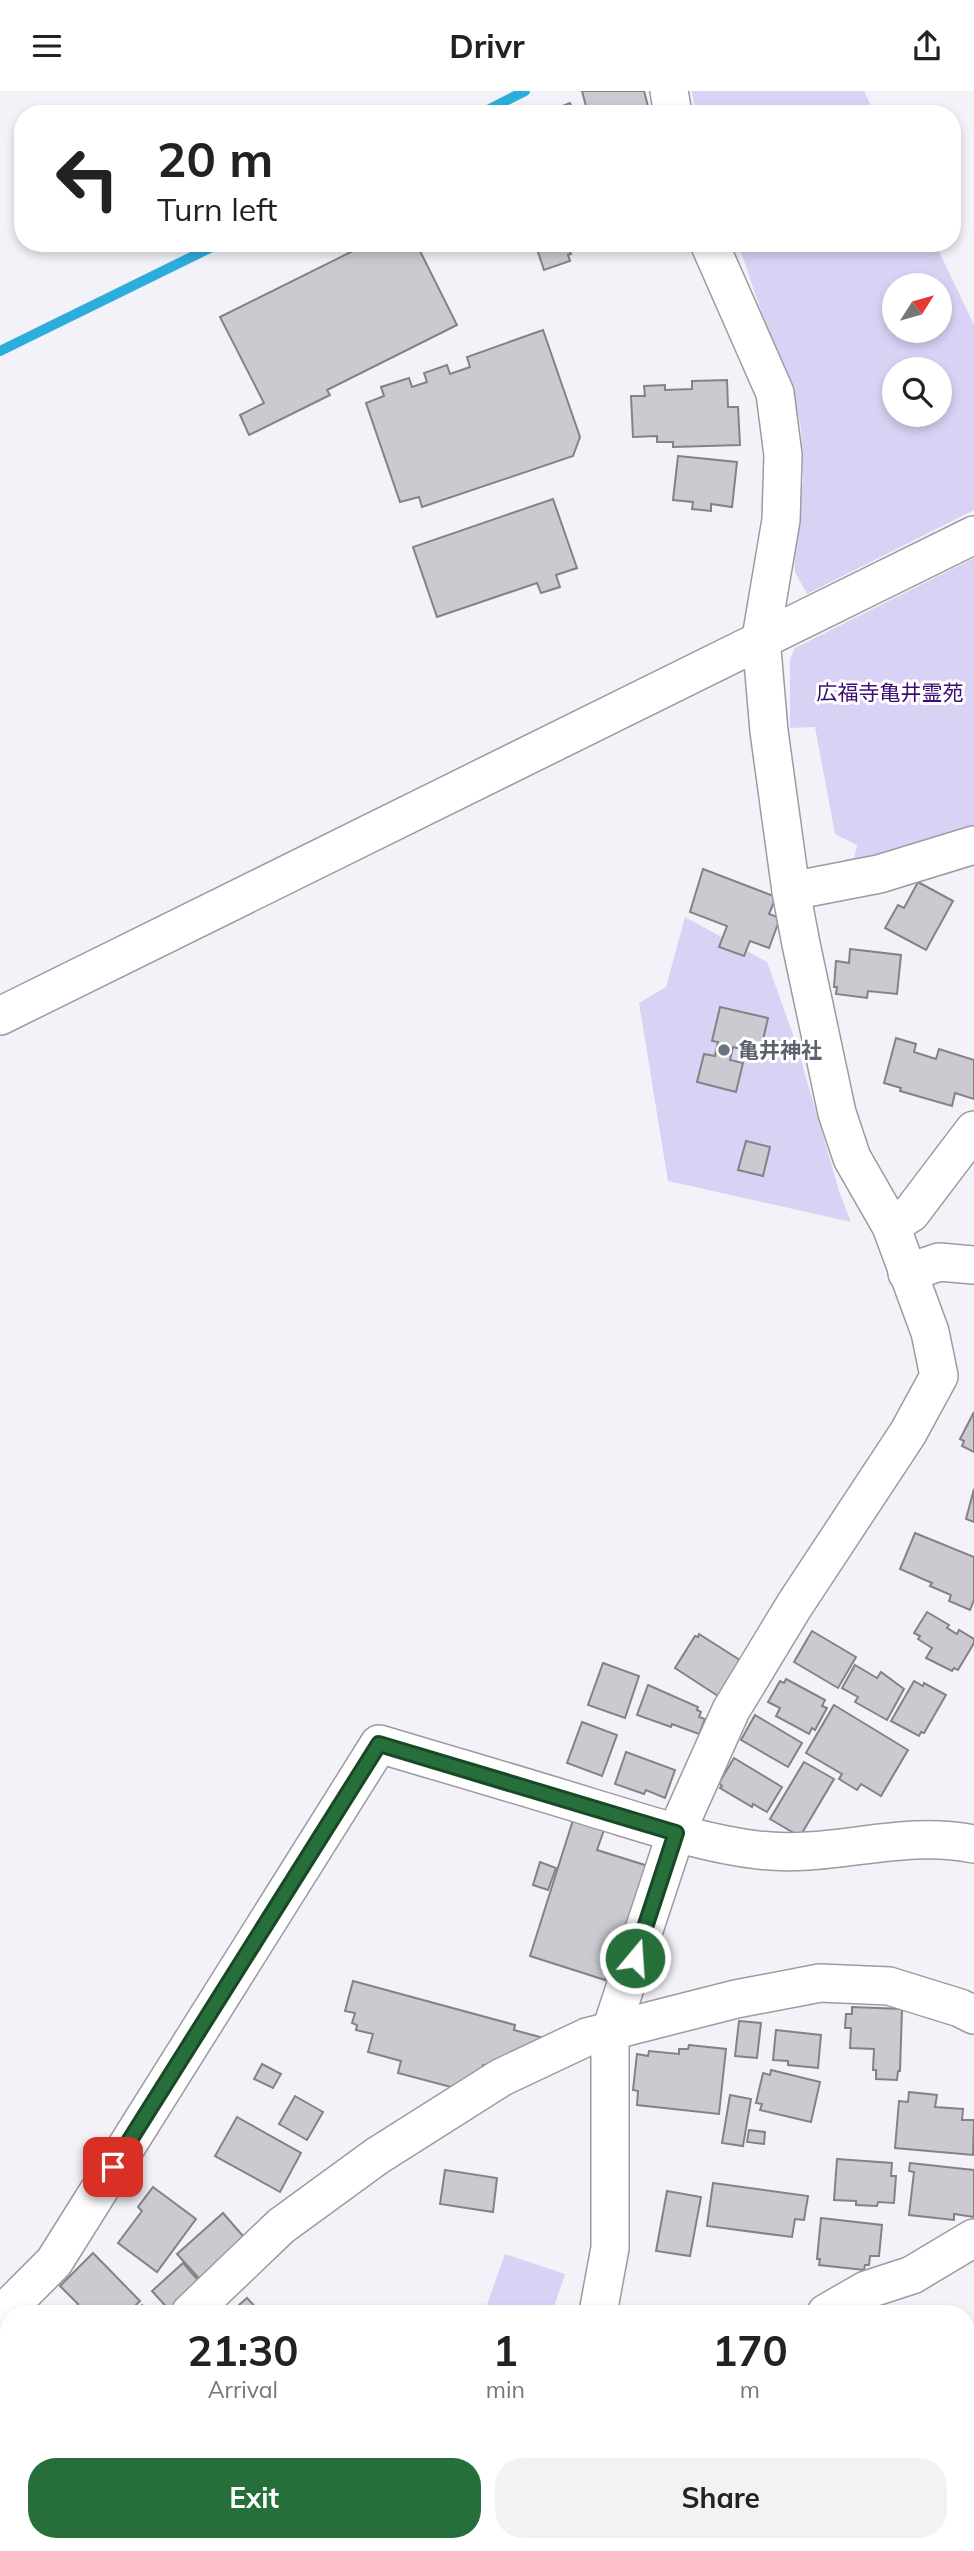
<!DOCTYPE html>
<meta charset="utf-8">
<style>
:root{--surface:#fff;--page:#f2f2f2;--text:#222;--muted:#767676;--accent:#266e3a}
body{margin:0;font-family:Mulish,"Noto Sans JP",sans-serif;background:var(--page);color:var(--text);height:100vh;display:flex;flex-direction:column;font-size:26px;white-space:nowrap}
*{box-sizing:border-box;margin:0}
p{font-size:23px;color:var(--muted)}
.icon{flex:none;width:38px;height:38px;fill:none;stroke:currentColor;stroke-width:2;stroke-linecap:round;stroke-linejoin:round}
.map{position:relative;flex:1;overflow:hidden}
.sheet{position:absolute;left:0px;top:2214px;width:975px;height:247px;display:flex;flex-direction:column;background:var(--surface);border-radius:28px 28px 0 0;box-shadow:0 4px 10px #0003}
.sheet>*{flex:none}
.hud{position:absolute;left:14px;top:14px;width:947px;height:147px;border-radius:28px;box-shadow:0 4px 10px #0003;background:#fff;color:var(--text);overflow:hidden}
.needle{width:46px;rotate:53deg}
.fabs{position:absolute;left:882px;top:182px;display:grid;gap:14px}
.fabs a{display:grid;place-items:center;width:70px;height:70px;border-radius:50%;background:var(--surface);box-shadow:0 4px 10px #0003;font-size:35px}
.pin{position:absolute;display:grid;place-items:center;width:60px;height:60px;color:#fff;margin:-30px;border-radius:14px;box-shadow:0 4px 10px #0006}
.me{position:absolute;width:77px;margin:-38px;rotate:18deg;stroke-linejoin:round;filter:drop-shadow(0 0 5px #0008)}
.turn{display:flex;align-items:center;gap:24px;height:147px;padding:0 28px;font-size:32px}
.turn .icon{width:91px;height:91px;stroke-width:2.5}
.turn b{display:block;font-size:49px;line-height:60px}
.eta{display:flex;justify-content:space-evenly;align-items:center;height:119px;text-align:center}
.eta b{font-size:42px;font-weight:700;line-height:49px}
.cta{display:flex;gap:14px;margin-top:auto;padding:14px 28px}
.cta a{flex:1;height:80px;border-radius:28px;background:var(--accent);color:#fff;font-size:28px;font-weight:700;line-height:80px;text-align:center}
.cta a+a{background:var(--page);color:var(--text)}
header{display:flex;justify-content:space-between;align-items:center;height:91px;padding:0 28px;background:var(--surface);font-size:32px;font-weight:700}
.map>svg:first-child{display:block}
.green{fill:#d9d2f4;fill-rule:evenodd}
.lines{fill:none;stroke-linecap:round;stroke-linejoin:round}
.stream{stroke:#2caedc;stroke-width:10}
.building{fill:#cbcad0;stroke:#848288;stroke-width:2}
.minor-casing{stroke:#9c9ba1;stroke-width:40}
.minor{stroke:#fff;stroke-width:37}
.route-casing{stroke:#194826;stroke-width:18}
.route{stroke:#266e3a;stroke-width:12}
.worship-dot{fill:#6b7280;stroke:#fff;stroke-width:2.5}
.labels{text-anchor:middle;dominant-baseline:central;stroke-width:6;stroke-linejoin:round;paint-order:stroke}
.park-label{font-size:21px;fill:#3a0b72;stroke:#fff}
.worship-label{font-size:21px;font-weight:bold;fill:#5b616d;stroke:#fff;text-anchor:start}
</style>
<header><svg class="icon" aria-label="menu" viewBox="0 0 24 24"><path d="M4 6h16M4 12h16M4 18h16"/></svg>Drivr<svg class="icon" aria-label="share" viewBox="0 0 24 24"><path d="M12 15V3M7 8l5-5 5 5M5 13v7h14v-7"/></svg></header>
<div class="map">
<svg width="974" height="2460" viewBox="0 0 974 2460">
<rect width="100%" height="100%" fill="#f3f2f8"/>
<!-- green -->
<g class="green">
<path d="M692,0H864L875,23H696Z"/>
<path d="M738,152H935L974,234V419L807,503L795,481L794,454L803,390L801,337L790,290L761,220ZM894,194H940V240H894ZM894,278H940V324H894Z"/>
<path d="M974,467V747L924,761L909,753L902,769L848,783L845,768L854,767L857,754L835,743L815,636L790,637V568L795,557Z"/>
<path d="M685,826L767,871L796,952L840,1103L851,1131L668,1090L639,912L666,896Z"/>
<path d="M505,2163L565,2183L552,2222H484Z"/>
</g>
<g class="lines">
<!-- stream -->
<g class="stream">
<path d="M480,23L525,0"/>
<path d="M0,260L220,152"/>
</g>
</g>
<!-- building -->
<g class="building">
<path d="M582,0H644L650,23H588Z"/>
<path d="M570,12L574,23H542Z"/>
<path d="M369,152H416L457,234L327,299L330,304L249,344L240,324L264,312L220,226Z"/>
<path d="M535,152H566L571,163L568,164L570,170L544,179Z"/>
<path d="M543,239L580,346L573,365L422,416L419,406L400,411L366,312L384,305L381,296L409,287L412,296L427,291L424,282L447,274L450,283L470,276L467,266Z"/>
<path d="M727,289L728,316H738L740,354L673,356V351H657V345L633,346L631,305H645L644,295L665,294V299L692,298V290Z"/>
<path d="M678,365L737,371L732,416L711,413V420L692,418L693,411L673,409Z"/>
<path d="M553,408L577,477L556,484L560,496L541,502L537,492L437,526L413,456Z"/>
<path d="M703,778L776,806L769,823L780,827L769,857L750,850L744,865L719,856L727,835L690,821Z"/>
<path d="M918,791L953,810L926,859L885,837L898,814L904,817Z"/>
<path d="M850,858L901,864L897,903L868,900L867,907L836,903L837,896H834L836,870L849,872Z"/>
<path d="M720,916L768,927L760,962L733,956L730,969L743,972L736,1001L697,991L704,963L715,965L718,951L712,950Z"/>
<path d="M896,947L916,953L914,961L936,968L939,958L974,969V1008L955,1002L952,1015L900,1000L901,997L884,992Z"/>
<path d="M746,1050L770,1056L763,1085L738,1079Z"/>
<path d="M974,1321V1361L962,1355L964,1350L960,1348Z"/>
<path d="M974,1398V1431L966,1428Z"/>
<path d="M915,1442L974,1466V1509L970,1519L949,1510L951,1504L930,1495L932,1492L900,1478Z"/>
<path d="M927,1521L949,1534L947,1537L957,1543L959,1539L974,1548V1552L958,1579L954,1577L952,1580L926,1567L932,1557L918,1548L920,1545L914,1542Z"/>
<path d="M812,1540L856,1566L838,1597L794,1571Z"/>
<path d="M699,1543L743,1571L718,1605L675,1577L695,1545L698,1546Z"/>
<path d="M603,1572L639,1585L625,1627L588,1614Z"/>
<path d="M855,1574L877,1587L881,1581L904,1598L887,1629L855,1611L858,1606L842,1597Z"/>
<path d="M786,1588L825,1609L822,1615L827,1617L815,1639L812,1637L809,1643L776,1625L780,1617L768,1611L780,1590L784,1592Z"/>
<path d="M914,1590L923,1595L924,1592L946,1604L924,1642L921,1641L919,1645L891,1630Z"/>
<path d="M648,1594L698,1616L697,1619L701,1621L699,1626L705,1628L699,1643L672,1633L671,1636L637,1624Z"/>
<path d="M834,1614L908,1659L881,1705L861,1693L857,1699L839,1688L842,1683L806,1662Z"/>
<path d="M755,1624L802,1652L788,1676L741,1649Z"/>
<path d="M582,1631L617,1644L602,1685L567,1672Z"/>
<path d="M626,1661L675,1679L665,1707L646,1699L644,1703L615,1693Z"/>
<path d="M734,1667L782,1696L767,1721L753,1713L752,1716L720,1697L722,1695L719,1692Z"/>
<path d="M804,1671L834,1688L802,1742H794L770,1728Z"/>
<path d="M573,1729L604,1739L597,1759L648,1775L628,1838L605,1889L530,1865Z"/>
<path d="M540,1771L556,1777L548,1799L533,1794Z"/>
<path d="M353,1890L515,1934L514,1939L540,1946L537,1957L503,1979L483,1974L477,1993L466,2000L398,1982L401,1970L368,1961L373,1943L356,1939L357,1934L352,1932L355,1922L345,1920Z"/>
<path d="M852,1916L902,1918L900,1980H898L897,1989L876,1988V1979H873L874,1958L850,1957L851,1937H845L846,1923H852Z"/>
<path d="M739,1930L761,1932L757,1967L735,1965Z"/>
<path d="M776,1939L821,1944L818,1977L788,1974V1970L773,1969Z"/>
<path d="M689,1954L726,1958L719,2023L637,2014L638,2000L633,1999L637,1963L648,1965L649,1960L679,1963V1958H688Z"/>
<path d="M262,1973L281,1983L273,1997L254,1988Z"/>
<path d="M771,1979L820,1991L811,2031L760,2019L762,2013L756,2012L763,1982L770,1984Z"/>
<path d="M909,2001L937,2004L935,2016L963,2018L962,2029H974L973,2064L895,2057L899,2010L908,2011Z"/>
<path d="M730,2004L751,2008L743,2055L722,2052Z"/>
<path d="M295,2005L323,2021L307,2049L279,2033Z"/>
<path d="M237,2026L301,2062L280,2101L215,2065Z"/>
<path d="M749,2039L765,2041L764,2053L747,2051Z"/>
<path d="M837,2068L892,2072L891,2085H896L894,2112L878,2111L877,2115L856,2114V2110L834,2109Z"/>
<path d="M910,2072L974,2079V2126L954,2123V2129L909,2124L914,2081L909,2080Z"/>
<path d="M445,2079L497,2087L493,2121L440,2113Z"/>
<path d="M713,2092L808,2105L804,2129L795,2128L792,2146L707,2135Z"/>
<path d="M153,2096L196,2128L157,2181L118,2152L142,2120L138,2116Z"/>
<path d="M667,2100L701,2106L690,2165L656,2160Z"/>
<path d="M223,2122L249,2152L204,2193L177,2163Z"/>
<path d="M821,2127L882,2134L879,2165H870L869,2174H865L864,2179L819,2174L820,2168H817Z"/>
<path d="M93,2162L140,2210L128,2222H80L75,2217L78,2213L60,2195Z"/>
<path d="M183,2172L203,2195L172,2222L152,2200Z"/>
<path d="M247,2207L261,2222H230Z"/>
<path d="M142,2214L151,2222H134Z"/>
<path d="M966,2315L974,2321V2331L966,2341Z"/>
<path d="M968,2445L974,2449V2460H959Z"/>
<path d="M332,2452H425L422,2460H329L327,2459Z"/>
<path d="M691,2452H734L728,2460H701Z"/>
<path d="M801,2452H826L819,2460H811Z"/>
</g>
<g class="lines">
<!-- minor casing -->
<g class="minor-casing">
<g id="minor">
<path d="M669,0L673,23"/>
<path d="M791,800L879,783L974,754"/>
<path d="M0,925L974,444"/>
<path d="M891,1135L911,1122L974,1039"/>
<path d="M907,1182L939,1171L974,1174"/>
<path d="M190,2222L281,2135L377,2065L502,1986L587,1946L736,1908L820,1892L889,1895L960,1917L974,1924"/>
<path d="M598,2222L610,2157V1942L676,1742L731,1619L794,1515L908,1342L939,1285L930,1241L891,1135L852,1067L837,1022L801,853L791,800L769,640L761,547L781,429L783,364L775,302L709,152"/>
<path d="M826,2222L866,2199L912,2184L974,2147"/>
<path d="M0,2225L54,2171L379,1653C450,1674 522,1695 593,1717C647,1733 701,1752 758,1759C831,1768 900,1738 974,1753"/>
<path d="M44,2452L60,2460"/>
<path d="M9,2460L14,2452"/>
<path d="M508,2460L513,2452"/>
</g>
</g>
<!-- minor -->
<use href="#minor" class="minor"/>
</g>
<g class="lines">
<!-- route casing -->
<g class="route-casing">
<path id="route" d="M113,2076L379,1653L676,1742L635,1867"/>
</g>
<!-- route -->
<use href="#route" class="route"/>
</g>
<!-- markers -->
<circle class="worship-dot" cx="724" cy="959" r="7"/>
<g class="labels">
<!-- park labels -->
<g class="park-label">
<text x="890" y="601">広福寺亀井霊苑</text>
</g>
<!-- worship labels -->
<g class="worship-label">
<text x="738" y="959">亀井神社</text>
</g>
</g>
</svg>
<div class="fabs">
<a><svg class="needle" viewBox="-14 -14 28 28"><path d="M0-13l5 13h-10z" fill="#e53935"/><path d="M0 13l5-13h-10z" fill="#767676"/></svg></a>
<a><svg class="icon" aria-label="search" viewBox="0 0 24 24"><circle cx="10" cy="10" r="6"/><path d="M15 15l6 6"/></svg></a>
</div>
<div class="pin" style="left:113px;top:2076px;background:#d93025"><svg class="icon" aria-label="arrive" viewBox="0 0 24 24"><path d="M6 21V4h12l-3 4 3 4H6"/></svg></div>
<svg class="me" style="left:635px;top:1867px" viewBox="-20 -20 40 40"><circle r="17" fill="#266e3a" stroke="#fff" stroke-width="3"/><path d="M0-11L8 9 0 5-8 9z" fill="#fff"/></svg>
<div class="hud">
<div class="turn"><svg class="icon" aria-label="left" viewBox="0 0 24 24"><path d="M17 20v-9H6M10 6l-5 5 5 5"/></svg><div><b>20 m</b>Turn left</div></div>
</div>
<section class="sheet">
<div class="eta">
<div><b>21:30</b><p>Arrival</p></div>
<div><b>1</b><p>min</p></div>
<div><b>170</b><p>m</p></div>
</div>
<div class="cta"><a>Exit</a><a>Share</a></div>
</section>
</div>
